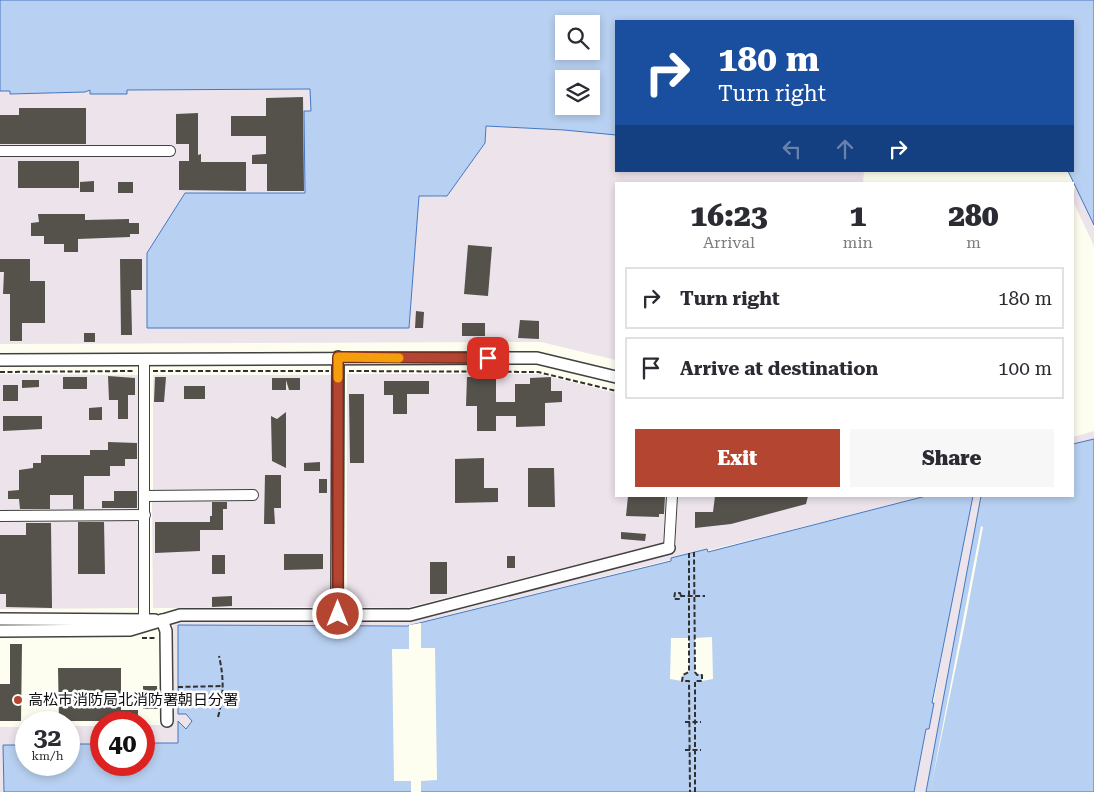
<!DOCTYPE html>
<meta charset="utf-8">
<style>
:root{--surface:#fff;--page:#f7f7f7;--text:#2b2b33;--muted:#7c7c81;--line:#e1e1e2;--accent:#b34531}
body{margin:0;font-family:"Roboto Serif","Noto Sans JP",serif;background:var(--page);color:var(--text);height:100vh;display:flex;flex-direction:column;font-size:19px;white-space:nowrap}
*{box-sizing:border-box;margin:0}
p{font-size:16px;color:var(--muted)}
.icon{flex:none;width:28px;height:28px;fill:none;stroke:currentColor;stroke-width:2;stroke-linecap:round;stroke-linejoin:round}
.map{position:relative;flex:1;overflow:hidden}
.side{position:absolute;left:615px;top:182px;width:459px;height:315px;display:flex;flex-direction:column;background:var(--surface);border-radius:0px;box-shadow:0 2px 8px #0003}
.side>*{flex:none}
.top-card{position:absolute;left:615px;top:20px;width:459px;height:152px;border-radius:0px;box-shadow:0 2px 8px #0003;background:#1a4fa0;color:#fff;overflow:hidden}
.fabs{position:absolute;left:555px;top:15px;display:grid;gap:10px}
.fabs a{display:grid;place-items:center;width:45px;height:45px;border-radius:0px;background:var(--surface);box-shadow:0 2px 8px #0003;font-size:25px}
.speed{position:absolute;left:15px;top:711px;display:flex;gap:10px;font-size:25px;font-weight:700;text-align:center}
.speed>*{display:grid;place-content:center;width:65px;height:65px;border-radius:50%;background:var(--surface);box-shadow:0 2px 8px #0003;line-height:1}
.speed small{font-size:12px;font-weight:400}
.speed .limit{border:8px solid #d22;background:#fff;color:#111}
.pin{position:absolute;display:grid;place-items:center;width:42px;height:42px;color:#fff;margin:-21px;border-radius:10px;box-shadow:0 2px 8px #0006}
.me{position:absolute;width:55px;margin:-28px;rotate:0deg;stroke-linejoin:round;filter:drop-shadow(0 0 4px #0008)}
.turn{display:flex;align-items:center;gap:18px;height:105px;padding:0 20px;font-size:22px}
.turn .icon{width:65px;height:65px;stroke-width:2.5}
.turn b{display:block;font-size:35px;line-height:42px}
.lanes{display:flex;align-items:center;height:48px;padding:0 20px;background:#0003;justify-content:center;gap:25px;direction:ltr}
.lanes .off{opacity:.35}
.eta{display:flex;justify-content:space-evenly;align-items:center;height:85px;text-align:center}
.eta b{font-size:30px;font-weight:800;line-height:35px}
.action{display:flex;gap:10px;margin-top:auto;padding:10px 20px}
.action a{flex:1;height:58px;border-radius:0px;background:var(--accent);color:#fff;font-size:20px;font-weight:800;line-height:58px;text-align:center}
.action a+a{background:var(--page);color:var(--text)}
ul{padding:0;list-style:none}
li{display:flex;align-items:center;gap:15px;height:62px;margin:0 10px 8px;padding:0 10px;border:2px solid var(--line);border-radius:0px}
li div{flex:1}
li b{display:block;font-size:19px}
li em{font-style:normal}
.map>svg:first-child{display:block}
.industrial{fill:#ece3eb}
.water{fill:#b8d0f1;stroke:#4577c2;fill-rule:evenodd}
.pier{fill:#fefef0}
.building{fill:#55514b}
.lines{fill:none;stroke-linecap:round;stroke-linejoin:round}
.minor-casing{stroke:#414141;stroke-width:12}
.tertiary-casing{stroke:#414141;stroke-width:14}
.path{stroke:#303030;stroke-width:2;stroke-dasharray:5 2.5;stroke-linecap:butt}
.minor{stroke:#fff;stroke-width:10}
.tertiary{stroke:#fff;stroke-width:11}
.route-casing{stroke:#742d20;stroke-width:12}
.route{stroke:#b34531;stroke-width:9}
.slow{stroke:#f59e0b;stroke-width:9}
.poi-dot{fill:#b34531;stroke:#fff;stroke-width:2}
.labels{text-anchor:middle;dominant-baseline:central;stroke-width:5;stroke-linejoin:round;paint-order:stroke}
.poi-label{font-size:15px;fill:#0e0e0e;stroke:#fff;text-anchor:start}
</style>
<div class="map">
<svg width="1094" height="792" viewBox="0 0 1094 792">
<rect width="100%" height="100%" fill="#fefef0"/>
<!-- industrial -->
<g class="industrial">
<path d="M310,89L311,111L304,112L306,193H185L147,253V328H409L419,196L442,197L445,194L448,195L485,143L486,126L613,133L616,135V171H864L863,184H616V360L541,342L0,344V157L174,155V147H0V91H10L11,94L85,92L90,90L91,94H127V90Z"/>
<path d="M1076,188L1094,225V246L1073,201V191Z"/>
<path d="M0,374L138,375V510H0Z"/>
<path d="M347,374H539L616,393V496H668L665,542L406,608L347,607Z"/>
<path d="M153,375H331V607L153,608L152,501L258,499L257,490H153Z"/>
<path d="M1094,431V439L1073,444V437Z"/>
<path d="M678,496H926L409,625H178V713L186,714L192,721L186,729L179,722V743H144V725H174L173,620L409,619L675,551Z"/>
<path d="M973,496H981L926,792H914L926,729H929L962,542Z"/>
<path d="M135,520L138,524V608L0,609V521Z"/>
<rect x="69" y="726" width="32" height="18"/>
<path d="M0,727H26V745L3,746L4,792H0Z"/>
</g>
<!-- water -->
<g class="water">
<path d="M0,0H1094V225L1068,171H1072V21H616V135L564,130L486,126L485,143L447,196H419L409,328H147V253L185,193H305L304,111H311L310,89L127,90V94H90V90L85,92L10,94V91H0ZM564,24H591V51H564ZM564,79H591V106H564Z"/>
<path d="M1094,439V792H926L981,496H1072L1073,444Z"/>
<path d="M926,496H973L932,703H934L929,729H926L914,792H4L3,745H26V765H69V744H101V765H144V743H178V721L186,729L192,721L186,714H178V625L407,626L671,561V558L707,549L708,552Z"/>
</g>
<!-- pier -->
<g class="pier">
<path d="M981,526L983,527L964,628L930,792Z"/>
<path d="M421,623V648H435L437,780L421,781V792H411V781H394L392,649H409V625Z"/>
<path d="M712,637L713,679L702,681V675L695,672V638Z"/>
<path d="M671,638H689V672L683,675L682,681L670,679Z"/>
</g>
<!-- building -->
<g class="building">
<path d="M303,97L304,191H267V164H252V155L266,154V136H231V116H266V98Z"/>
<path d="M19,108H86V144H0V115H19Z"/>
<path d="M198,113V155L201,154V162H246V191L179,190V161H189V144H176V114Z"/>
<rect x="18" y="161" width="61" height="27"/>
<path d="M94,181V192H80V182Z"/>
<rect x="118" y="182" width="15" height="11"/>
<path d="M38,214H85V220L129,219V223H139V234H130V237L78,239V252H64V244H44V236H31V223L39,222Z"/>
<path d="M468,245L492,247L488,296L464,294Z"/>
<path d="M0,259H30V281H45V323H22V341H10V294H3L4,272H0Z"/>
<path d="M120,259H142V290H131L132,335H121Z"/>
<path d="M416,311L424,312L423,328H415Z"/>
<path d="M520,320L539,321V339L518,338Z"/>
<rect x="462" y="323" width="23" height="13"/>
<rect x="84" y="333" width="11" height="9"/>
<path d="M108,376L135,378V395H128V419H118V400H109Z"/>
<rect x="63" y="377" width="24" height="12"/>
<path d="M155,377H166L164,402H154Z"/>
<path d="M467,377H496V402H515V384H530V378L551,377V391H562V402L545,403V426L516,427V416H496V431H477V406H466Z"/>
<path d="M272,378H300V390H289L286,380V390H272Z"/>
<path d="M22,380H39V387L22,388Z"/>
<path d="M384,381H429V394H407V414H393V395H384Z"/>
<rect x="3" y="385" width="15" height="16"/>
<rect x="184" y="386" width="21" height="13"/>
<path d="M349,394H364V463H350Z"/>
<path d="M102,407V420H89V408Z"/>
<path d="M286,412V468L272,461L271,416L277,419Z"/>
<path d="M3,416H42V429L3,431Z"/>
<path d="M108,442L137,443V459H125V466H110V476H84V509H73V495H50V509H20L19,499H8V491L19,490V470L33,468V463H41V455H90V450H108Z"/>
<path d="M484,458V488H498V502L455,503V459Z"/>
<path d="M320,462V471H304V463Z"/>
<path d="M528,468H554L555,507H528Z"/>
<path d="M265,475H281V508H274L275,524H264Z"/>
<rect x="319" y="479" width="8" height="14"/>
<path d="M114,491H137V508H102V501H114Z"/>
<path d="M628,496H665L664,514H659V517L626,516Z"/>
<path d="M715,496H808L806,504L731,524L695,528V512H713Z"/>
<path d="M212,502H227V509H223V530H200V551L155,553V522H210V516H212Z"/>
<path d="M78,522H104L105,574H78Z"/>
<path d="M26,523H51L52,608L6,607V594H0V535H26Z"/>
<path d="M621,532L646,534L645,541L621,539Z"/>
<path d="M284,554H323V569L284,570Z"/>
<rect x="212" y="555" width="13" height="19"/>
<rect x="507" y="556" width="8" height="12"/>
<rect x="430" y="562" width="17" height="32"/>
<path d="M232,596V606L212,607V597Z"/>
<path d="M10,644H22L21,721H0V684H10Z"/>
<path d="M58,668H121V710H138V721H59Z"/>
<path d="M143,686H157L158,709H143Z"/>
</g>
<g class="lines">
<!-- minor casing -->
<g class="minor-casing">
<g id="minor">
<path d="M0,151H170"/>
<path d="M144,359V619"/>
<path d="M145,496L253,495"/>
<path d="M0,516L145,515"/>
<path d="M669,548L672,496"/>
</g>
</g>
<!-- tertiary casing -->
<g class="tertiary-casing">
<g id="tertiary">
<path d="M0,360L537,358L616,377"/>
<path d="M337,614L338,357"/>
<path d="M0,619L155,620"/>
<path d="M162,620L166,631L167,721"/>
<path d="M0,631L130,630L180,615H410L669,548"/>
</g>
</g>
<!-- path -->
<g class="path">
<path d="M153,371H329"/>
<path d="M349,371L538,372L616,391"/>
<path d="M0,372L134,371"/>
<path d="M694,552L695,672L697,675H702V681H695V792"/>
<path d="M689,553V672L683,675L682,681H689L690,792"/>
<path d="M681,596L680,593H675L674,599H680L681,596H705"/>
<path d="M142,638H155"/>
<path d="M178,687L223,686"/>
<path d="M218,717C224,695 224,678 219,656"/>
<path d="M685,722H701"/>
<path d="M685,750H701"/>
</g>
<!-- minor -->
<use href="#minor" class="minor"/>
<!-- tertiary -->
<use href="#tertiary" class="tertiary"/>
</g>
<g class="lines">
<!-- route casing -->
<g class="route-casing">
<path id="route" d="M338,614V357L488,358"/>
</g>
<!-- route -->
<use href="#route" class="route"/>
<!-- slow -->
<path class="slow" d="M338,378V357L399,358"/>
</g>
<!-- markers -->
<circle class="poi-dot" cx="18" cy="700" r="5"/>
<g class="labels">
<!-- poi labels -->
<g class="poi-label">
<text x="28" y="700">高松市消防局北消防署朝日分署</text>
</g>
</g>
</svg>
<div class="fabs">
<a><svg class="icon" aria-label="search" viewBox="0 0 24 24"><circle cx="10" cy="10" r="6"/><path d="M15 15l6 6"/></svg></a>
<a><svg class="icon" aria-label="layers" viewBox="0 0 24 24"><path d="M12 4l9 5-9 5-9-5zM3 14l9 5 9-5"/></svg></a>
</div>
<div class="speed"><div>32<small>km/h</small></div><div class="limit">40</div></div>
<div class="pin" style="left:488px;top:358px;background:#d93025"><svg class="icon" aria-label="arrive" viewBox="0 0 24 24"><path d="M6 21V4h12l-3 4 3 4H6"/></svg></div>
<svg class="me" style="left:338px;top:614px" viewBox="-20 -20 40 40"><circle r="17" fill="#b34531" stroke="#fff" stroke-width="3"/><path d="M0-11L8 9 0 5-8 9z" fill="#fff"/></svg>
<div class="top-card">
<div class="turn"><svg class="icon" aria-label="right" viewBox="0 0 24 24"><path d="M7 20v-9h11M14 6l5 5-5 5"/></svg><div><b>180 m</b>Turn right</div></div>
<div class="lanes"><svg class="icon off" aria-label="left" viewBox="0 0 24 24"><path d="M17 20v-9H6M10 6l-5 5 5 5"/></svg><svg class="icon off" aria-label="ahead" viewBox="0 0 24 24"><path d="M12 20V5M6 11l6-6 6 6"/></svg><svg class="icon" aria-label="right" viewBox="0 0 24 24"><path d="M7 20v-9h11M14 6l5 5-5 5"/></svg></div>
</div>
<section class="side">
<div class="eta">
<div><b>16:23</b><p>Arrival</p></div>
<div><b>1</b><p>min</p></div>
<div><b>280</b><p>m</p></div>
</div>
<ul>
<li><svg class="icon" aria-label="right" viewBox="0 0 24 24"><path d="M7 20v-9h11M14 6l5 5-5 5"/></svg><div><b>Turn right</b></div><em>180 m</em></li>
<li><svg class="icon" aria-label="arrive" viewBox="0 0 24 24"><path d="M6 21V4h12l-3 4 3 4H6"/></svg><div><b>Arrive at destination</b></div><em>100 m</em></li>
</ul>
<div class="action"><a>Exit</a><a>Share</a></div>
</section>
</div>
